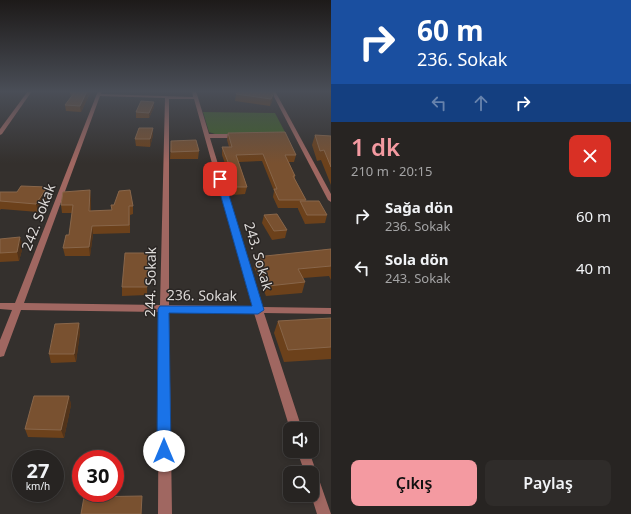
<!DOCTYPE html>
<html lang="tr">
<meta charset="utf-8">
<style>
:root{--surface:#272422;--page:#2f2c2a;--text:#f1f3f6;--muted:#a4a4a5;--line:#434140;--accent:#f49aa1}
body{margin:0;font-family:"Noto Sans",sans-serif;background:var(--page);color:var(--text);height:100vh;display:flex;flex-direction:column;font-size:15px;white-space:nowrap}
*{box-sizing:border-box;margin:0}
p{font-size:13px;color:var(--muted)}
.icon{flex:none;width:22px;height:22px;fill:none;stroke:currentColor;stroke-width:2;stroke-linecap:round;stroke-linejoin:round}
.map{position:relative;flex:1;overflow:hidden}
.panel{display:flex;flex-direction:column;background:var(--surface);width:300px}
.panel>*{flex:none}
.banner{background:#1a4fa0;color:#fff;overflow:hidden}
.tools{position:absolute;left:283px;top:422px;display:grid;gap:8px}
.tools a{display:grid;place-items:center;width:36px;height:36px;border-radius:8px;background:var(--surface);box-shadow:0 2px 6px #0003,0 0 0 1px var(--line);font-size:20px}
.speed{position:absolute;left:12px;top:450px;display:flex;gap:8px;font-size:20px;font-weight:700;text-align:center}
.speed>*{display:grid;place-content:center;width:52px;height:52px;border-radius:50%;background:var(--surface);box-shadow:0 2px 6px #0003,0 0 0 1px var(--line);line-height:1}
.speed small{font-size:10px;font-weight:400}
.speed .limit{border:6px solid #d22;background:#fff;color:#111}
.pin{position:absolute;display:grid;place-items:center;width:34px;height:34px;color:#fff;margin:-17px;border-radius:8px;box-shadow:0 2px 6px #0006}
.me{position:absolute;width:44px;margin:-22px;rotate:0deg;stroke-linejoin:round;filter:drop-shadow(0 0 3px #0008)}
.turn{display:flex;align-items:center;gap:14px;height:84px;padding:0 20px;font-size:18px}
.turn .icon{width:52px;height:52px;stroke-width:2.5}
.turn b{display:block;font-size:28px;line-height:34px}
.lanes{display:flex;align-items:center;height:38px;padding:0 20px;background:#0003;justify-content:center;gap:20px;direction:ltr}
.lanes .off{opacity:.35}
.round{display:grid;place-items:center;flex:none;width:42px;height:42px;border-radius:8px;background:var(--page)}
.headline{display:flex;align-items:center;justify-content:space-between;height:68px;padding:0 20px}
h1{font-size:24px;font-weight:600;line-height:30px;color:var(--accent)}
.primary-button{display:flex;gap:8px;margin-top:auto;padding:8px 20px}
.primary-button a{flex:1;height:46px;border-radius:8px;background:var(--accent);color:#111;font-size:16px;font-weight:600;line-height:46px;text-align:center}
.primary-button a+a{background:var(--page);color:var(--text)}
ul{padding:0;list-style:none}
li{display:flex;align-items:center;gap:12px;height:52px;padding:0 20px}
li div{flex:1}
li b{display:block;font-size:15px}
li em{font-style:normal}
main{display:flex;flex:1;min-height:0}
.map>svg:first-child{display:block}
.green{fill:#406127}
.lines{fill:none;stroke-linecap:round;stroke-linejoin:round}
.minor{fill:#a06761;fill-rule:evenodd}
.wall{fill:#6c411b}
.shaded-wall{fill:#51331a}
.building{fill:#795130;stroke:#88664a}
.route{fill:#1a73e8;stroke:#114b97}
.labels{text-anchor:middle;dominant-baseline:central;stroke-width:3;stroke-linejoin:round;paint-order:stroke}
.street-label{font-size:14px;fill:#dddad8;stroke:#2a2624}
</style>
<main>
<div class="map">
<svg width="331" height="514" viewBox="0 0 331 514">
<rect width="100%" height="100%" fill="#34302d"/>
<!-- green -->
<path class="green" d="M203,112L275,113L286,134H215L209,132Z"/>
<g class="lines">
<!-- minor -->
<g class="minor">
<path d="M28,91H32L2,134L0,135V129Z"/>
<path d="M98,91H102L101,94L193,97L192,91H196L209,134H238L241,136L238,138H210L262,307L331,308V314L264,313L302,429H290L254,313L169,312L172,514H158L159,312L21,310L5,353L4,356L0,357V340L12,310L0,309V303H15ZM100,96L165,98L160,305L24,303ZM169,99H194L252,306L169,305Z"/>
<path d="M271,91H275L331,194V202L328,200Z"/>
<path d="M297,451H309L331,514H317L311,495L312,473H305Z"/>
</g>
</g>
<!-- wall -->
<g class="wall">
<path d="M71,91H91L81,112L66,111L65,105L71,97L70,93Z"/>
<path d="M236,94L273,99L270,106L235,101Z"/>
<path d="M154,102V107L149,118H136V112Z"/>
<path d="M153,128V135L150,147L136,146L135,139Z"/>
<path d="M228,133L296,155L294,162H289L295,176V179L306,200L305,201L327,215L325,223L305,224L298,209V208H278L273,197L274,191L262,161L239,162L247,187L245,194L233,195L229,180V175L222,155V147H229L227,140Z"/>
<path d="M315,135L331,136V185L321,160L317,161L312,145Z"/>
<path d="M171,141L199,151L198,159H170Z"/>
<path d="M47,187L48,195L38,212L1,209L0,210V192H17Z"/>
<path d="M91,198V211L112,210L111,205L133,206V214L130,215V233L93,234L90,256H65L63,248L69,235L72,213H62L61,205Z"/>
<path d="M264,215L287,230L285,238L272,240L262,223Z"/>
<path d="M0,239L23,246L19,261L0,262Z"/>
<path d="M331,249V280L329,276L303,278L305,282L302,293L266,296L254,267L256,257Z"/>
<path d="M148,253L147,295L122,296V287Z"/>
<path d="M331,318V359L284,362L274,333L278,321Z"/>
<path d="M79,323L80,332L76,362L51,363L49,354Z"/>
<path d="M69,396L71,405L64,438L28,437L25,429Z"/>
</g>
<!-- shaded-wall -->
<g class="shaded-wall">
<path d="M87,91H91L81,112L80,106Z"/>
<path d="M274,92L273,99L270,106L271,99Z"/>
<path d="M154,102V107L149,118V113Z"/>
<path d="M153,128V135L150,147V139Z"/>
<path d="M47,187L48,195L38,212L36,204Z"/>
<path d="M90,190L91,198L90,220L89,211Z"/>
<path d="M92,226L93,234L90,256L89,247Z"/>
<path d="M20,237L23,246L19,261L17,252Z"/>
<path d="M79,323L80,332L76,362L74,354Z"/>
<path d="M69,396L71,405L64,438L61,430Z"/>
<path d="M142,496V514H141Z"/>
</g>
<!-- building -->
<g class="building">
<path d="M71,91H87L80,106L65,105L74,93H70Z"/>
<path d="M238,91H274V92L271,99L236,94Z"/>
<path d="M141,101L154,102L149,113L136,112Z"/>
<path d="M139,128H153L150,139H135Z"/>
<path d="M285,132L296,155H285L295,176H293L306,200H279L274,189H277L263,154L236,155L247,187H234L229,172H232L222,147H232L228,133Z"/>
<path d="M315,135L331,136V167L324,150L320,151Z"/>
<path d="M196,140L199,151L171,152V141Z"/>
<path d="M21,186L47,187L36,204L0,201V192H17Z"/>
<path d="M90,190L89,211L112,210L111,205H114L119,191L130,190L133,206H129V225L92,226L89,247L63,248L66,235H69L73,205H61L63,192Z"/>
<path d="M300,201H319L327,215H307Z"/>
<path d="M277,214L287,230L274,231L264,215Z"/>
<path d="M20,237L17,252L0,253V239Z"/>
<path d="M331,249V266L298,269L305,282L268,286L256,257Z"/>
<path d="M125,253H148L147,287H122Z"/>
<path d="M331,318V347L288,350L278,321Z"/>
<path d="M79,323L74,354H49L55,324Z"/>
<path d="M34,396H69L61,430L25,429Z"/>
<path d="M142,496L141,514H81L84,497Z"/>
</g>
<!-- sky -->
<linearGradient id="sky" x2="0" y2="1"><stop stop-color="#1d1a19"/><stop offset="0.56" stop-color="#4a4e57"/><stop offset="1" stop-color="#4a4e57" stop-opacity="0"/></linearGradient>
<rect width="331" height="163" fill="url(#sky)"/>
<!-- route -->
<path class="route" d="M218,178L224,179L264,310L258,314L169,313L171,451L169,456L164,458L160,456L157,451L158,309L160,306H252L216,179Z"/>
<g class="labels">
<!-- street labels -->
<g class="street-label">
<text transform="translate(38 217) rotate(-69)">242. Sokak</text>
<text transform="translate(259 256) rotate(74)">243. Sokak</text>
<text transform="translate(150 282) rotate(-89)">244. Sokak</text>
<text transform="translate(202 295) rotate(1)">236. Sokak</text>
</g>
</g>
</svg>
<div class="tools">
<a><svg class="icon" aria-label="sound" viewBox="0 0 24 24"><path d="M4 9h4l5-4v14l-5-4H4zM17 9q2 3 0 6"/></svg></a>
<a><svg class="icon" aria-label="search" viewBox="0 0 24 24"><circle cx="10" cy="10" r="6"/><path d="M15 15l6 6"/></svg></a>
</div>
<div class="speed"><div>27<small>km/h</small></div><div class="limit">30</div></div>
<div class="pin" style="left:220px;top:179px;background:#d93025"><svg class="icon" aria-label="arrive" viewBox="0 0 24 24"><path d="M6 21V4h12l-3 4 3 4H6"/></svg></div>
<svg class="me" style="left:164px;top:451px" viewBox="-20 -20 40 40"><circle r="19" fill="#fff"/><path d="M0-13L10 11 0 6-10 11z" fill="#1a73e8"/></svg>
</div>
<section class="panel">
<div class="banner">
<div class="turn"><svg class="icon" aria-label="right" viewBox="0 0 24 24"><path d="M7 20v-9h11M14 6l5 5-5 5"/></svg><div><b>60 m</b>236. Sokak</div></div>
<div class="lanes"><svg class="icon off" aria-label="left" viewBox="0 0 24 24"><path d="M17 20v-9H6M10 6l-5 5 5 5"/></svg><svg class="icon off" aria-label="ahead" viewBox="0 0 24 24"><path d="M12 20V5M6 11l6-6 6 6"/></svg><svg class="icon" aria-label="right" viewBox="0 0 24 24"><path d="M7 20v-9h11M14 6l5 5-5 5"/></svg></div>
</div>
<div class="headline"><div><h1>1 dk</h1><p>210 m · 20:15</p></div><a class="round" style="background:#d93025;color:#fff"><svg class="icon" aria-label="close" viewBox="0 0 24 24"><path d="M6 6l12 12M18 6L6 18"/></svg></a></div>
<ul>
<li><svg class="icon" aria-label="right" viewBox="0 0 24 24"><path d="M7 20v-9h11M14 6l5 5-5 5"/></svg><div><b>Sağa dön</b><p>236. Sokak</p></div><em>60 m</em></li>
<li><svg class="icon" aria-label="left" viewBox="0 0 24 24"><path d="M17 20v-9H6M10 6l-5 5 5 5"/></svg><div><b>Sola dön</b><p>243. Sokak</p></div><em>40 m</em></li>
</ul>
<div class="primary-button"><a>Çıkış</a><a>Paylaş</a></div>
</section>
</main>
